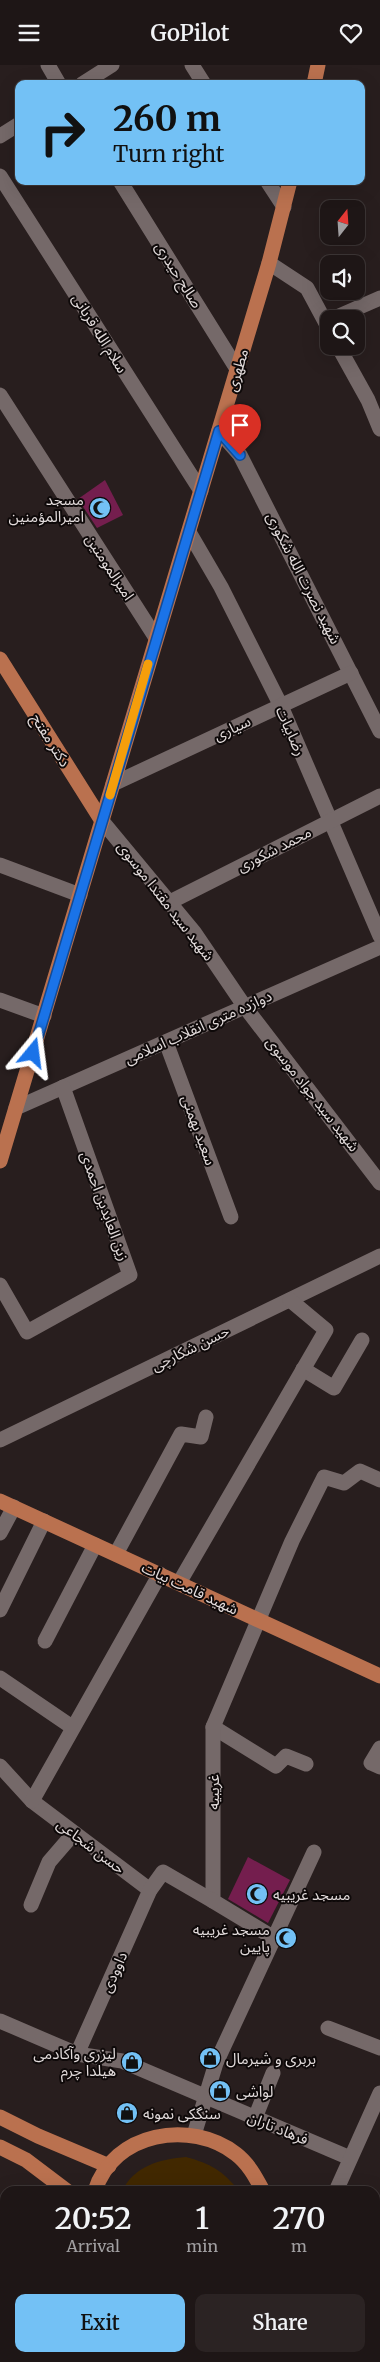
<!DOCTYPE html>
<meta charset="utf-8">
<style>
:root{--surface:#1e1616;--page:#2b2323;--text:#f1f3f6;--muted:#a19fa1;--line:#3c3535;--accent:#73c1f5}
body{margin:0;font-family:Merriweather,"Noto Sans Arabic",serif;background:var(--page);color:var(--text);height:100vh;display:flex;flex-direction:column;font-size:19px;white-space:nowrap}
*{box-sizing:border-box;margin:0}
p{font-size:16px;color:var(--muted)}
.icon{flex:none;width:28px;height:28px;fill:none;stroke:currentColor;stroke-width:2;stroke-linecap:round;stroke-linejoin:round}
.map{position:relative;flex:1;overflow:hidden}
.side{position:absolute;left:0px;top:2121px;width:380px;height:176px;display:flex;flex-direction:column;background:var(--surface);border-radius:15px 15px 0 0;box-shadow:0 5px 20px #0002,0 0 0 1px var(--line)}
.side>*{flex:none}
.banner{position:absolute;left:15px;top:15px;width:350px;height:105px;border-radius:10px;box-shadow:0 5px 20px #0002,0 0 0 1px var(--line);background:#73c1f5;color:#111;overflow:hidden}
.needle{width:32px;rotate:17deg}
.controls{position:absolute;left:320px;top:135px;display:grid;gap:10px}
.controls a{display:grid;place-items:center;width:45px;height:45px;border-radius:10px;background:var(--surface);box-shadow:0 5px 20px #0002,0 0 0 1px var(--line);font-size:25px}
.pin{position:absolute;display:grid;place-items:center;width:42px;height:42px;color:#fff;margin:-51px -21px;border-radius:50% 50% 50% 0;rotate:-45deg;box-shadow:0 0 5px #0007}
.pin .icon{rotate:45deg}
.me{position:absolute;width:55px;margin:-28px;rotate:16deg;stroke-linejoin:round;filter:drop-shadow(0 0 4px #0008)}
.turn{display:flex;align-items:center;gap:18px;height:105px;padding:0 15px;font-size:22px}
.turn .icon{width:65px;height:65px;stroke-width:2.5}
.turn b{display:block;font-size:35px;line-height:42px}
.eta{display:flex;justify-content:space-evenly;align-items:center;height:85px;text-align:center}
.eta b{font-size:30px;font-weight:600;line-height:35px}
.button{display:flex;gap:10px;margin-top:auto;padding:10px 15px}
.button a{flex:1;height:58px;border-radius:10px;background:var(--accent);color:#111;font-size:20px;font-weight:600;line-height:58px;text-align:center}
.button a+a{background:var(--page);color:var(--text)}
header{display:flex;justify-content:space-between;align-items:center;height:65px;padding:0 15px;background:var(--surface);font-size:22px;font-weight:600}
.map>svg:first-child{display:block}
.built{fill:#352525}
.green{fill:#412800}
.building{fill:#741e4e}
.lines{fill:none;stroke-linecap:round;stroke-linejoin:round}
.minor{stroke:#756969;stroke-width:15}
.major{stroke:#ba714f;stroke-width:15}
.route-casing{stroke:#114b97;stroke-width:12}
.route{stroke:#1a73e8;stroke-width:9}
.slow{stroke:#f59e0b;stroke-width:9}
.labels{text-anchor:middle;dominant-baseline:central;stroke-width:4;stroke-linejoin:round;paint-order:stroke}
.street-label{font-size:15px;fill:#e2dbdb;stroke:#0e0909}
.poi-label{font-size:15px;fill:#e2dbdb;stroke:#0e0909;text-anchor:start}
</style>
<header><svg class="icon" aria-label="menu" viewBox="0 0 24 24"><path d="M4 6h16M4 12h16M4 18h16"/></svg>GoPilot<svg class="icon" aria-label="heart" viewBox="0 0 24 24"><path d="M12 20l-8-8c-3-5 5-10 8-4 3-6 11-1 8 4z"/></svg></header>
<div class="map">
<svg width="380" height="2297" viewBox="0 0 380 2297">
<rect width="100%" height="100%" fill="#281e1e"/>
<!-- built -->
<path class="built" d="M140,2292L334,2293L331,2297H137Z"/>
<!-- green -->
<path class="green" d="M186,2092C211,2099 222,2105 239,2126H122C134,2101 160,2094 186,2092Z"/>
<!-- building -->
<g class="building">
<path d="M105,415L123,450L97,463L78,434Z"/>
<path d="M248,1792L290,1815L268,1858L228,1834Z"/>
</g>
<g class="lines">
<!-- minor -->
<g class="minor">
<path d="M48,0L59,19"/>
<path d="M192,0L204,19"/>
<path d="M82,19L112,0"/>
<path d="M0,71L19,59"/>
<path d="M0,111L201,426"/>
<path d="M120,116L237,304"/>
<path d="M267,116L284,142"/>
<path d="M269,198L307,223L329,264"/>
<path d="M332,254L380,233"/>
<path d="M338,281L368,335L380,364"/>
<path d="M0,330L156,573"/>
<path d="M219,366L240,390L380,666"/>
<path d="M189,467L221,522L281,641L380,871"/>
<path d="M113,719L351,608"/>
<path d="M102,756L194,867L245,942L380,1118"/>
<path d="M0,800L80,830"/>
<path d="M168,838L380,731"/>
<path d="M0,935L44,951"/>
<path d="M166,977L231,1152"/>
<path d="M16,1043L380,882"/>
<path d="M0,1220L27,1267L130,1210L63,1022"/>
<path d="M303,1304L334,1323L362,1275"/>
<path d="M0,1375L380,1191"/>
<path d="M0,1468L14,1442"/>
<path d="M116,1489L181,1369L201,1372L206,1352"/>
<path d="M179,1518L326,1265L290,1235"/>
<path d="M0,1545L44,1456"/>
<path d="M45,1576L95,1480"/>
<path d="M0,1613L72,1662"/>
<path d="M213,1662L276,1701L286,1691L306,1699"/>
<path d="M380,1683L371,1698L380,1702"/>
<path d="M0,1701L32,1736L150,1825"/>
<path d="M32,1736L160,1509"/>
<path d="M31,1840L49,1797L74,1768"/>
<path d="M274,1873L213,1836V1662L292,1476L324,1412L344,1418L360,1406L380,1415"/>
<path d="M0,1956L77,1989L122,1996L350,2093"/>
<path d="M328,1963L380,1983"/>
<path d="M77,1989L150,1825L163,1807L213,1836"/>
<path d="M255,2053L273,2008"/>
<path d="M194,2070L216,1998L314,1787"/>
<path d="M336,2126L380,2028"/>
</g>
<!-- major -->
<g class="major">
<path d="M314,19L318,0"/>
<path d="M0,594L102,756"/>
<path d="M0,1096L269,198L290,116"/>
<path d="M0,1436L380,1611"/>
<path d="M0,2052L38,2071L109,2101"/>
<path d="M0,2082L26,2095L67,2126"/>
<path d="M95,2126C113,2067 191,2054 236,2089C249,2099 256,2113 263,2126"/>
<path d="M375,2256L380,2258"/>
<path d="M70,2297L73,2292"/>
<path d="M108,2297L111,2292"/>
</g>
</g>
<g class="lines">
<!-- route casing -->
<g class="route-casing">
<path id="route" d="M33,988L219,366L240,390"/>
</g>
<!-- route -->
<use href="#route" class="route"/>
<!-- slow -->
<path class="slow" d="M110,730L148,599"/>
</g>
<!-- icons -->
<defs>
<g id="mosque-disc" transform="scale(1.125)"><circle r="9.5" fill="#73c1f5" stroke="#0e0909"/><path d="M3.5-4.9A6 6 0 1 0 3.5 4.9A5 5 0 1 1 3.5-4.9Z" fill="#111"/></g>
<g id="shop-disc" transform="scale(1.125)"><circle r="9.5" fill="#73c1f5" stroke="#0e0909"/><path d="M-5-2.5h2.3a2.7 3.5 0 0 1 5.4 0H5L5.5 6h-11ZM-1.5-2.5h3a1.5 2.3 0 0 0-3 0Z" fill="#111"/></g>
</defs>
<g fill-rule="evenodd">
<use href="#mosque-disc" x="100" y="443"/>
<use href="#mosque-disc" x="257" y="1829"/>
<use href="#mosque-disc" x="286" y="1873"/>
<use href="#shop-disc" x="210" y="1993"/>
<use href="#shop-disc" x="132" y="1997"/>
<use href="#shop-disc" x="220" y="2026"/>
<use href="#shop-disc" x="127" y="2048"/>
</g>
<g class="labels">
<!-- street labels -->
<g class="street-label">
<text transform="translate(179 210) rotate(58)">صالح حیدری</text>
<text transform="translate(100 268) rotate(58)">سلام الله قربانی</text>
<text transform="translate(237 305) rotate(-73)">مطهری</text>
<text transform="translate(110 502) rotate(57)">امیرالمومنین</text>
<text transform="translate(304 513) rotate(63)">شهید نصرت الله شکوری</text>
<text transform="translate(232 663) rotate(-25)">سیاری</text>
<text transform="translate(291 666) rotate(66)">رضابیات</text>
<text transform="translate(51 675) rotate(58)">دکتر مفتح</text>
<text transform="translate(274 784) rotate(-27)">محمد شکوری</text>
<text transform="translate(166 836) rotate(52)">شهید سید مقتدا موسوی</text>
<text transform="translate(198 962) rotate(-24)">دوازده متری انقلاب اسلامی</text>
<text transform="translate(313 1029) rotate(52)">شهید سید جواد موسوی</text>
<text transform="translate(199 1065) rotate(70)">سعید بهمنی</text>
<text transform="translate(105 1141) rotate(70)">زین العابدین احمدی</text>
<text transform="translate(190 1283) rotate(-26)">حسن شکارچی</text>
<text transform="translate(190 1523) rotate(25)">شهید قامت بیات</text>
<text transform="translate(213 1727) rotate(-90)">غریبیه</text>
<text transform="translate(91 1781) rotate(37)">حسن شجاعی</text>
<text transform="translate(114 1907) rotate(-66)">داوودی</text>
<text transform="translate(278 2063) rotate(22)">فرهاد تاران</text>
</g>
<!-- poi labels -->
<g class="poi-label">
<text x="84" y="434" text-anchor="end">مسجد<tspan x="84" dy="17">امیرالمؤمنین</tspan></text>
<text x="273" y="1829">مسجد غریبیه</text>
<text x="270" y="1864" text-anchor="end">مسجد غریبیه<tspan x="270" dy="17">پایین</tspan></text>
<text x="116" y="1988" text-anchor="end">لیزری وآکادمی<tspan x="116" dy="17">هیلدا چرم</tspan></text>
<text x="226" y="1993">بربری و شیرمال</text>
<text x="236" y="2026">لواشی</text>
<text x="143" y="2048">سنگکی نمونه</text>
</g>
</g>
</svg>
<div class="controls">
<a><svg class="needle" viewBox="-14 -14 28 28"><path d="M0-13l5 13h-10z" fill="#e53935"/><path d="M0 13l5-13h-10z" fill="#a19fa1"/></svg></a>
<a><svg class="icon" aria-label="sound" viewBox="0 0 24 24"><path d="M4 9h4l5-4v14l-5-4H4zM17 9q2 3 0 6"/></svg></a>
<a><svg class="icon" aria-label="search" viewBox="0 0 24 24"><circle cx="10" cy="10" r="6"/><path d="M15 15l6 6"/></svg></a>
</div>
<div class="pin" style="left:240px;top:390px;background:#d93025"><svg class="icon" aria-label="arrive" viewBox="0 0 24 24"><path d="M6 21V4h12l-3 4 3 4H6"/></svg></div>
<svg class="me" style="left:33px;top:988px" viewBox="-20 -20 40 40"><path d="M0-17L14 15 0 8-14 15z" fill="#1a73e8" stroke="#fff" stroke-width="4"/></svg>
<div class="banner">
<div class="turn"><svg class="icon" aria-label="right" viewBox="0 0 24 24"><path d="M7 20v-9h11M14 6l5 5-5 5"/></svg><div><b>260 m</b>Turn right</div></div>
</div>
<section class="side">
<div class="eta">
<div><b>20:52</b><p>Arrival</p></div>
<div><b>1</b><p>min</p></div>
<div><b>270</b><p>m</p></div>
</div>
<div class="button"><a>Exit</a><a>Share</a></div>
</section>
</div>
